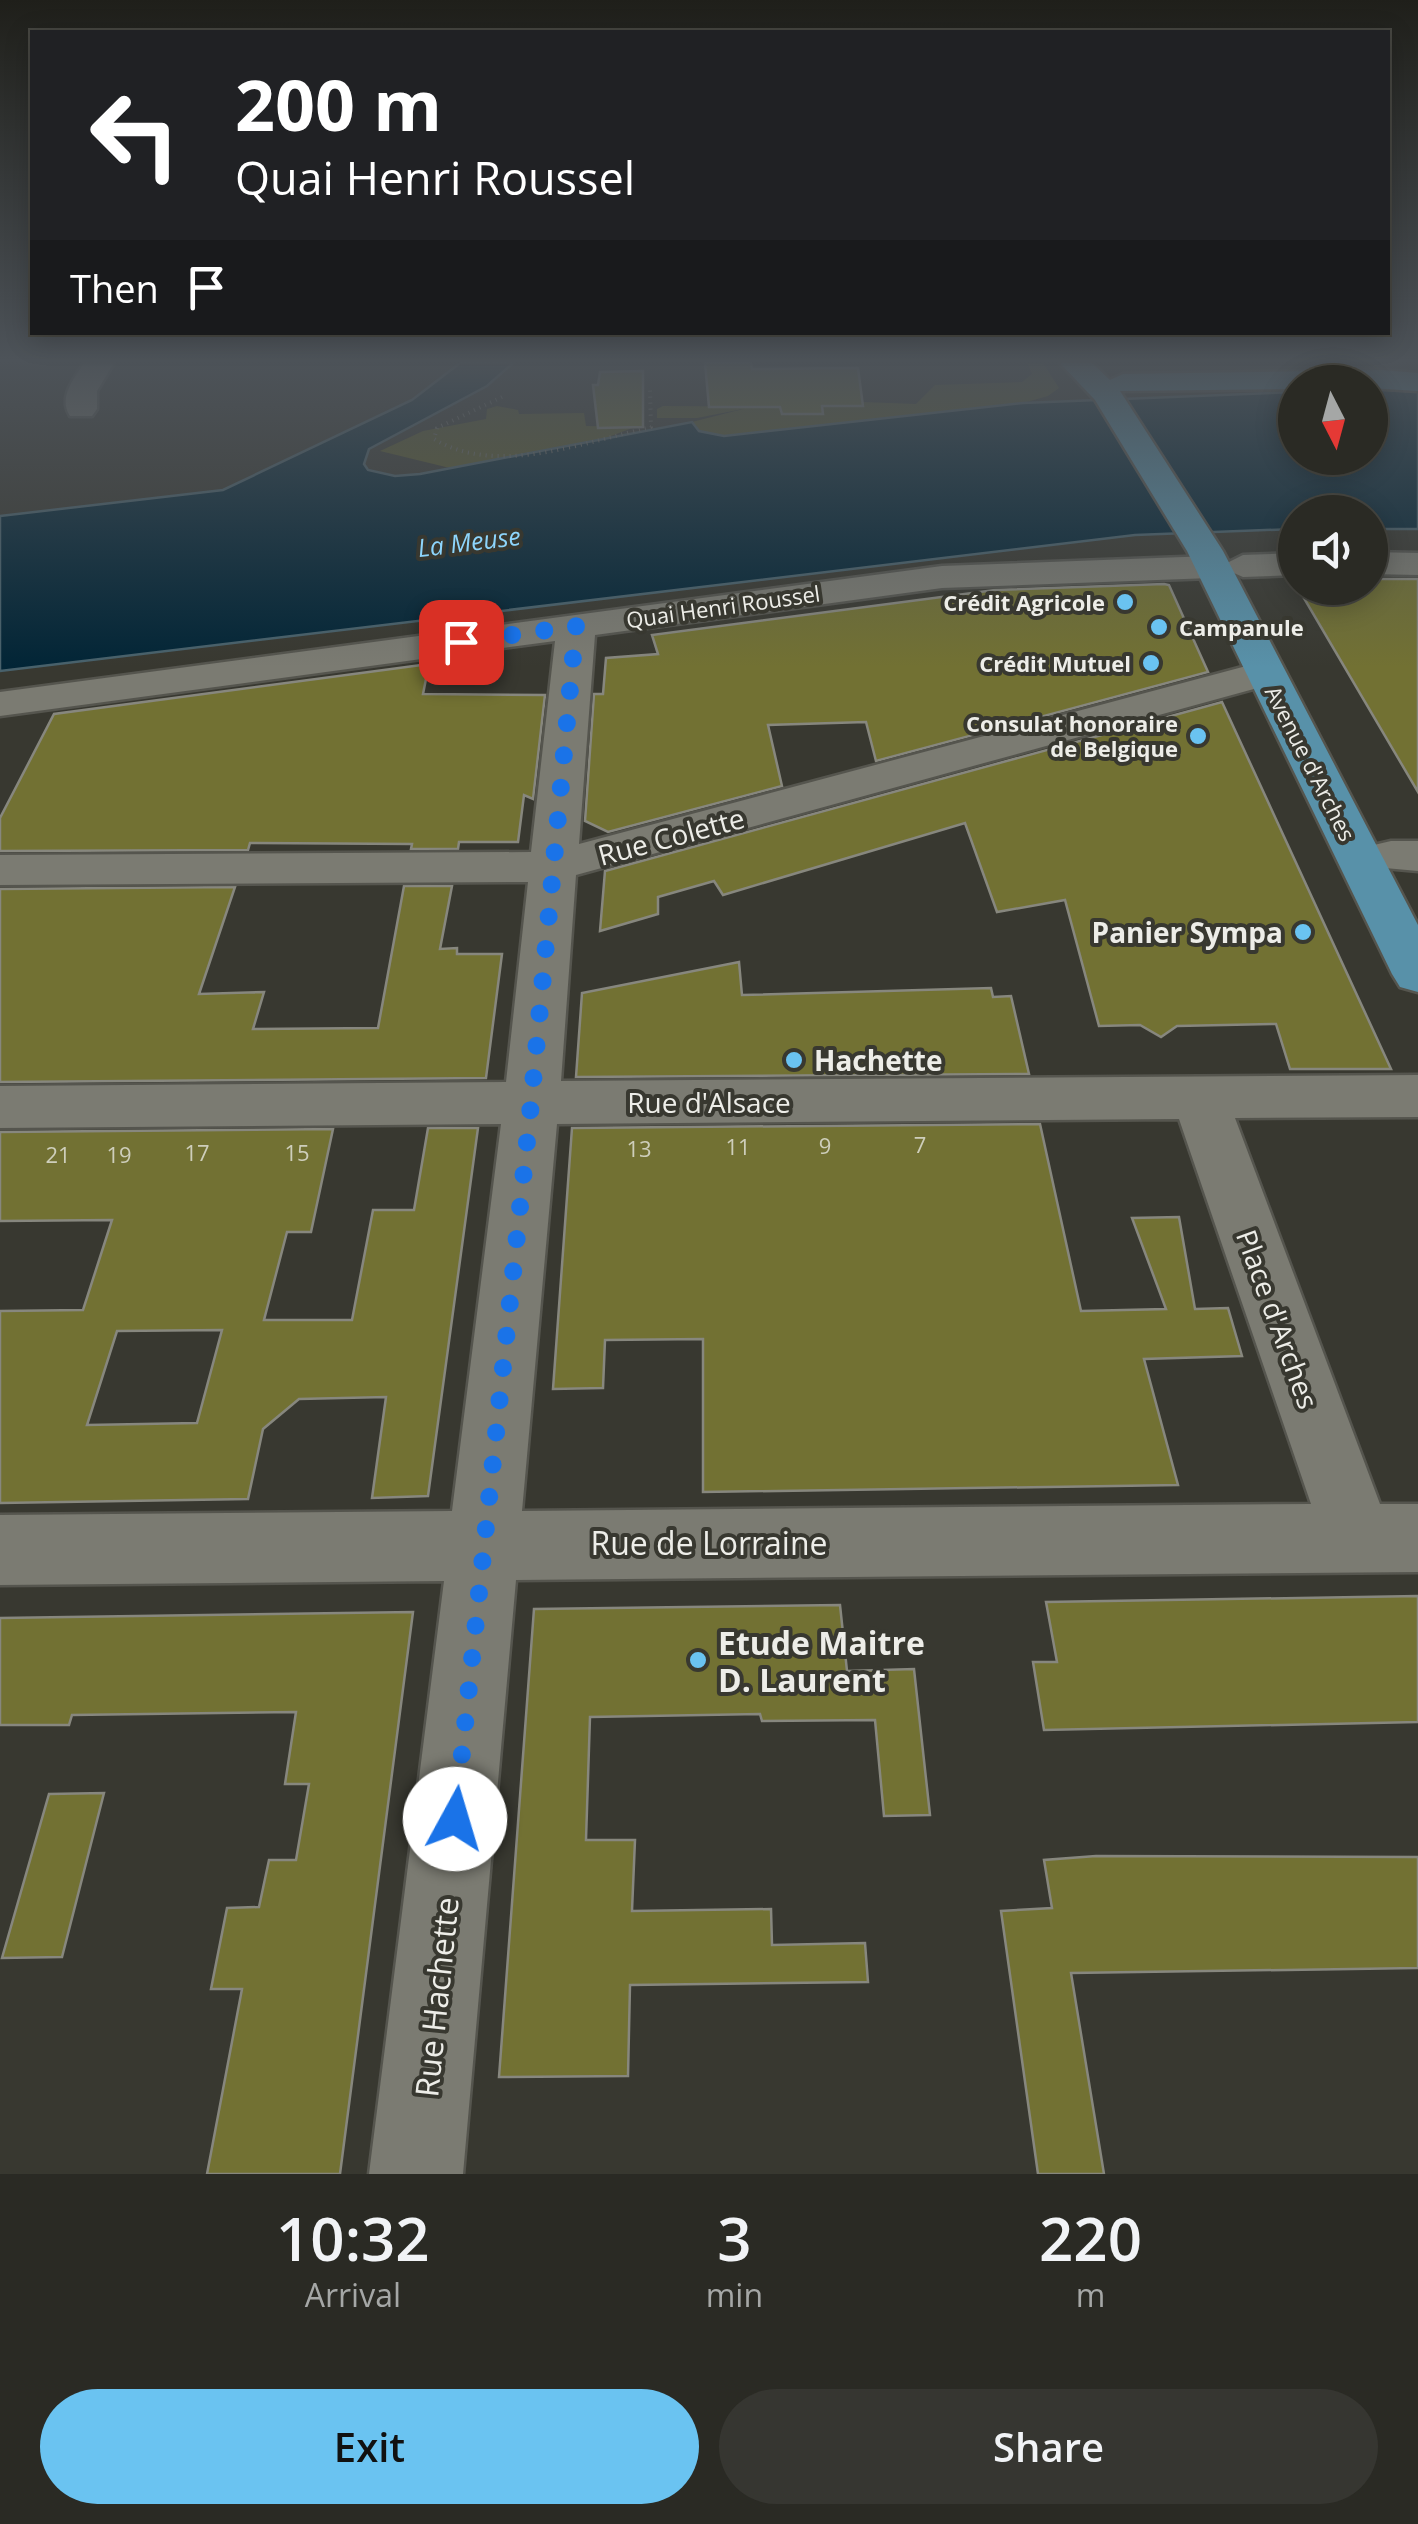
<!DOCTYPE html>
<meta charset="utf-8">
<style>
:root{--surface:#2a2a24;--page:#363631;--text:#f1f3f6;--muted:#a5a7a6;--line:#464641;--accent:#6ac3f1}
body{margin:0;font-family:"Open Sans",sans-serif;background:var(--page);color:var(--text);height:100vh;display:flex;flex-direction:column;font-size:38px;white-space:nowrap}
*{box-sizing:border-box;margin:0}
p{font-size:32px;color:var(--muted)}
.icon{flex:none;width:55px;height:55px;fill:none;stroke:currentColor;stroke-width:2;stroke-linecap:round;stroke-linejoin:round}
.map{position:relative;height:2174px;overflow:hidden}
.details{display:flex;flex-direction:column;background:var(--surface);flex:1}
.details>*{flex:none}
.top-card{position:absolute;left:30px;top:30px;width:1360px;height:305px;border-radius:0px;box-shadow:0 5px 25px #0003,0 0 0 2px var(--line);background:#202124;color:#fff;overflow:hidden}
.needle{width:65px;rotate:174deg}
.controls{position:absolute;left:1278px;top:365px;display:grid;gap:20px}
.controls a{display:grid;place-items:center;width:110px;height:110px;border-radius:50%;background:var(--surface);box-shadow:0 5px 25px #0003,0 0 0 2px var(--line);font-size:50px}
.pin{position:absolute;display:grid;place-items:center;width:85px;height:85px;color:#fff;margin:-42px;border-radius:20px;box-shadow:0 5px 15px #0006}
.me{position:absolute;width:110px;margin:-55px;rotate:6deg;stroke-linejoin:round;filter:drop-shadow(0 0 8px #0008)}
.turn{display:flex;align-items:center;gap:35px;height:210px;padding:0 40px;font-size:45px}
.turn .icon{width:130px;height:130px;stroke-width:2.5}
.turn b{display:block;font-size:70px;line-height:85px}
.then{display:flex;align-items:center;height:95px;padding:0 40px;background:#0003;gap:20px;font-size:38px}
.eta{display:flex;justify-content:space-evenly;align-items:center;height:170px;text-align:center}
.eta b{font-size:60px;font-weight:600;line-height:70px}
.action{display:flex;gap:20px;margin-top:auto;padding:20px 40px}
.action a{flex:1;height:115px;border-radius:60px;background:var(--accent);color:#111;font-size:40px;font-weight:600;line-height:115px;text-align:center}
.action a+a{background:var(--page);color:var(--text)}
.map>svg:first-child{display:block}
.green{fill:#5d5c28}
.water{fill:#022536;stroke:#48616b;stroke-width:2.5}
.building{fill:#727133;stroke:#87877e;stroke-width:2.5;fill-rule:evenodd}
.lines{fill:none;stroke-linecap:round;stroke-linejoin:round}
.minor-casing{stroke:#55554e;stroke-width:5}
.major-casing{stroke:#55554e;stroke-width:5}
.path{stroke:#75756e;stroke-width:4;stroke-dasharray:1 5;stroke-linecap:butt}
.minor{fill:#7b7b72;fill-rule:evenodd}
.major{fill:#5891a9;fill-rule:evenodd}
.route{stroke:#1a73e8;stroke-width:18;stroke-dasharray:0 32.4}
.poi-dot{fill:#6ac3f1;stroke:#383830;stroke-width:4}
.labels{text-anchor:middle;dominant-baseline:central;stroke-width:8;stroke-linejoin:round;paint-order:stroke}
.far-poi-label{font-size:22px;font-weight:bold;fill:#edede8;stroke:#383830;text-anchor:end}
.far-street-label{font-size:22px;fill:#edede8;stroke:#383830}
.number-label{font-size:22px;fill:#cecebb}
.far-water-label{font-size:25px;font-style:italic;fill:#8dd5fc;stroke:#383830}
.street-label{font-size:28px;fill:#edede8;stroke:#383830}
.poi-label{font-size:28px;font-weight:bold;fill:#edede8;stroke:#383830;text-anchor:end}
.near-street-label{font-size:32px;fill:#edede8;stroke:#383830}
.near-poi-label{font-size:32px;font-weight:bold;fill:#edede8;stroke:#383830;text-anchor:start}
</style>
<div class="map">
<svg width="1418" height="2174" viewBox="0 0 1418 2174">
<rect width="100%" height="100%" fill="#383830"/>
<!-- green -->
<g class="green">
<path d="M1027,363H1043L1059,388L1048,396L1023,403L724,436L699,431L692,422L743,409L697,418H657V409L663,406L780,407L783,414H822V406H862V402L916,404L935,385L1022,382L1032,374Z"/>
<path d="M497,406L518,410L519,414L584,413L586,426L635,427L603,439L454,469L380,451L423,431L486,419L487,409Z"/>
</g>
<!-- water -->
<path class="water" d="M460,363H513L487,386L369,449L364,464L368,470L395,476L420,474L692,422L699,431L724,436L1023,403L1295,392V458H1370V389L1418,392V529H1370V512H1295V529L1135,535L0,671V516L223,490L412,400Z"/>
<!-- building -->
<g class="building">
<path d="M705,363H751L752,369L858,368L863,406H822L823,414H782L780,407H709Z"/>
<path d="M643,371V427L598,428L593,385H598L600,372Z"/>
<path d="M1370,579H1418V792L1298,588H1370Z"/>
<path d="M1164,584L1169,585L1208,672L876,761L866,722L768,725L782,786L608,832L585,821L594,694H603L606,658L658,654L652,635L995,590Z"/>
<path d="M429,664L423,694L545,695L533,799L524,795L518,842H459L458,849H411L412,844L250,843L248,850L0,851V818L54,714Z"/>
<path d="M1222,702L1391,1069H1290L1276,1024L1177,1026L1161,1037L1140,1025L1099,1026L1065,900L997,912L965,823L723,895L714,881L658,897V914L600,931L605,871Z"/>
<path d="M404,886H452L440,949L457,948V954H502L486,1078L0,1082V889L235,887L199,994L264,992L253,1029L378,1028Z"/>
<path d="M739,962L742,995L991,988L993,997L1011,996L1029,1074L576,1077L582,993Z"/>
<path d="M1040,1124L1081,1311L1166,1309L1132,1218L1179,1217L1195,1309L1228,1308L1242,1356L1144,1359L1178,1485L703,1492V1339L605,1340L603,1388L553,1389L572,1128Z"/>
<path d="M428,1128H478L428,1496L372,1498L386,1397L299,1399L263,1429L248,1499L0,1503V1311L83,1310L112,1220L0,1221V1132L333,1129L311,1232H287L264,1320H352L373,1210H414ZM222,1330L197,1423L87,1425L117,1331Z"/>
<path d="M1418,1596V1722L1044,1730L1033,1662H1057L1046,1602Z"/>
<path d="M840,1605L847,1671L914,1669L930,1815L884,1816L875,1720L762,1721L760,1714L590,1717L586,1840H635L632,1911L771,1909L772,1945L865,1943L868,1982L630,1985L628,2076L499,2077L534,1609Z"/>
<path d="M413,1612L340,2174H207L242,1989H211L227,1908L259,1907L269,1860H296L309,1784H285L296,1712L72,1715L69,1725H0V1618Z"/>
<path d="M104,1793L62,1957L2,1958L49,1794Z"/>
<path d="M1096,1856L1418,1857V1968L1071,1973L1104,2174H1038L1001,1911L1052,1908L1044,1860Z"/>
</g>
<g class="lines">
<!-- minor casing -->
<g class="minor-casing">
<g id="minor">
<path d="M84,363H114L97,391V409L92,416H70C58,397 74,379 84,363Z"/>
<path d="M1370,552L1418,553V575L1370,574Z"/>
<path d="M1295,553V575L1243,577L1227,570L1211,578L942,588L595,635L579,844L1265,661L1279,664L1285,673L1279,682L576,875L561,1081L1418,1075V1117L1235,1118L1380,1504H1418V1572L516,1580L463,2174H369L444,1581L0,1585V1515L452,1511L501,1124L0,1128V1086L506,1082L528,882L0,885V855L531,852L555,641L0,716V692L942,566L1211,556L1227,563L1243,555ZM1179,1119L1311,1504L522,1511L557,1124Z"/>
<path d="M1391,841H1418V871L1374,867L1368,856L1374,845Z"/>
</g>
</g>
<!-- major casing -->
<g class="major-casing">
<path id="major" d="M1060,363H1092L1110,380L1123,374L1382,370L1418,373V391L1370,388V382H1295V389L1120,391L1223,551L1418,925V992L1400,987L1392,974L1187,551L1095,400Z"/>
</g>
<!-- path -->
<path class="path" d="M502,397L437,428L434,439C497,477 585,442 651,427L650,389"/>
<!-- minor -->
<use href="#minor" class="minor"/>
<!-- major -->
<use href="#major" class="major"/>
</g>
<!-- sky -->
<linearGradient id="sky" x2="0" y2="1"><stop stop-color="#1f1f1a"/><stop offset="0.54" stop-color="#4d5359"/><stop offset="1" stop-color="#4d5359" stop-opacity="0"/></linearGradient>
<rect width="1418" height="667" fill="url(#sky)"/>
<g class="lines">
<!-- route -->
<path class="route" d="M455,1819L531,1104L576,626L461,642"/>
</g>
<!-- markers -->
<g class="poi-dot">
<circle cx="1125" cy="602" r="10"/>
<circle cx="1159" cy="627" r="10"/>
<circle cx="1151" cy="663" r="10"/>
<circle cx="1198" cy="736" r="10"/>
<circle cx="1303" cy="932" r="10"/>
<circle cx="794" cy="1060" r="10"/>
<circle cx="698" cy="1660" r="10"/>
</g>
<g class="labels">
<!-- far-poi labels -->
<g class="far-poi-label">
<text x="1105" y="602">Crédit Agricole</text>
<text x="1179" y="627" text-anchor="start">Campanule</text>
<text x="1131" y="663">Crédit Mutuel</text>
<text x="1178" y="723">Consulat honoraire<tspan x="1178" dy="25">de Belgique</tspan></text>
</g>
<!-- far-street labels -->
<g class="far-street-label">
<text transform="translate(723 606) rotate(-8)">Quai Henri Roussel</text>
<text transform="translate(1311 763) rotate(63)">Avenue d'Arches</text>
</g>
<!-- number labels -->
<g class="number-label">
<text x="920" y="1144">7</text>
<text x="825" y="1145">9</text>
<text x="738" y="1146">11</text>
<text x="639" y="1148">13</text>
<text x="197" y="1152">17</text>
<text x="297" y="1152">15</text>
<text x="58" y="1154">21</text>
<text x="119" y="1154">19</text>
</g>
<!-- far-water labels -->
<g class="far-water-label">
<text transform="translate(469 541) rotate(-7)">La Meuse</text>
</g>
<!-- street labels -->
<g class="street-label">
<text transform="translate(671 836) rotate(-15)">Rue Colette</text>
<text x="709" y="1102">Rue d'Alsace</text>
<text transform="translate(1278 1319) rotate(70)">Place d'Arches</text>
</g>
<!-- poi labels -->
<g class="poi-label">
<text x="1283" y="932">Panier Sympa</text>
<text x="814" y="1060" text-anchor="start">Hachette</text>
</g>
<!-- near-street labels -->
<g class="near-street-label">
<text x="709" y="1542">Rue de Lorraine</text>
<text transform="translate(436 1997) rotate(-84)">Rue Hachette</text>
</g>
<!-- near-poi labels -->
<g class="near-poi-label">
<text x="718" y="1642">Etude Maitre<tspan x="718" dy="37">D. Laurent</tspan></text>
</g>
</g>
</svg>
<div class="controls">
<a><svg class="needle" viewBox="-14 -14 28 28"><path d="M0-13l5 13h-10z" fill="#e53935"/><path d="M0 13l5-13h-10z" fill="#a5a7a6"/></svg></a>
<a><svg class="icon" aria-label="sound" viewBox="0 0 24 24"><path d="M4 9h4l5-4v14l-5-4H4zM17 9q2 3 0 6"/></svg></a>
</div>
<div class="pin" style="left:461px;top:642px;background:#d93025"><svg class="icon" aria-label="arrive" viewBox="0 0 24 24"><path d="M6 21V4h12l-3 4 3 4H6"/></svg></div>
<svg class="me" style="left:455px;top:1819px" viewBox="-20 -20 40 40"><circle r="19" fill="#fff"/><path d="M0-13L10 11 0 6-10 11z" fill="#1a73e8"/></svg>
<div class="top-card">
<div class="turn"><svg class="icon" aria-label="left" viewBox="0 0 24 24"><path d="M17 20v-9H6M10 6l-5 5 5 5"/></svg><div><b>200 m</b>Quai Henri Roussel</div></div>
<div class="then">Then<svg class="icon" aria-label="arrive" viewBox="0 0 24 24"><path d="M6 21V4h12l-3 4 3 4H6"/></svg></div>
</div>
</div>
<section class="details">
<div class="eta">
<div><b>10:32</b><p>Arrival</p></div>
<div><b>3</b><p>min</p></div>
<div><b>220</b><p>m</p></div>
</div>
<div class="action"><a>Exit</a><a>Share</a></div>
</section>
